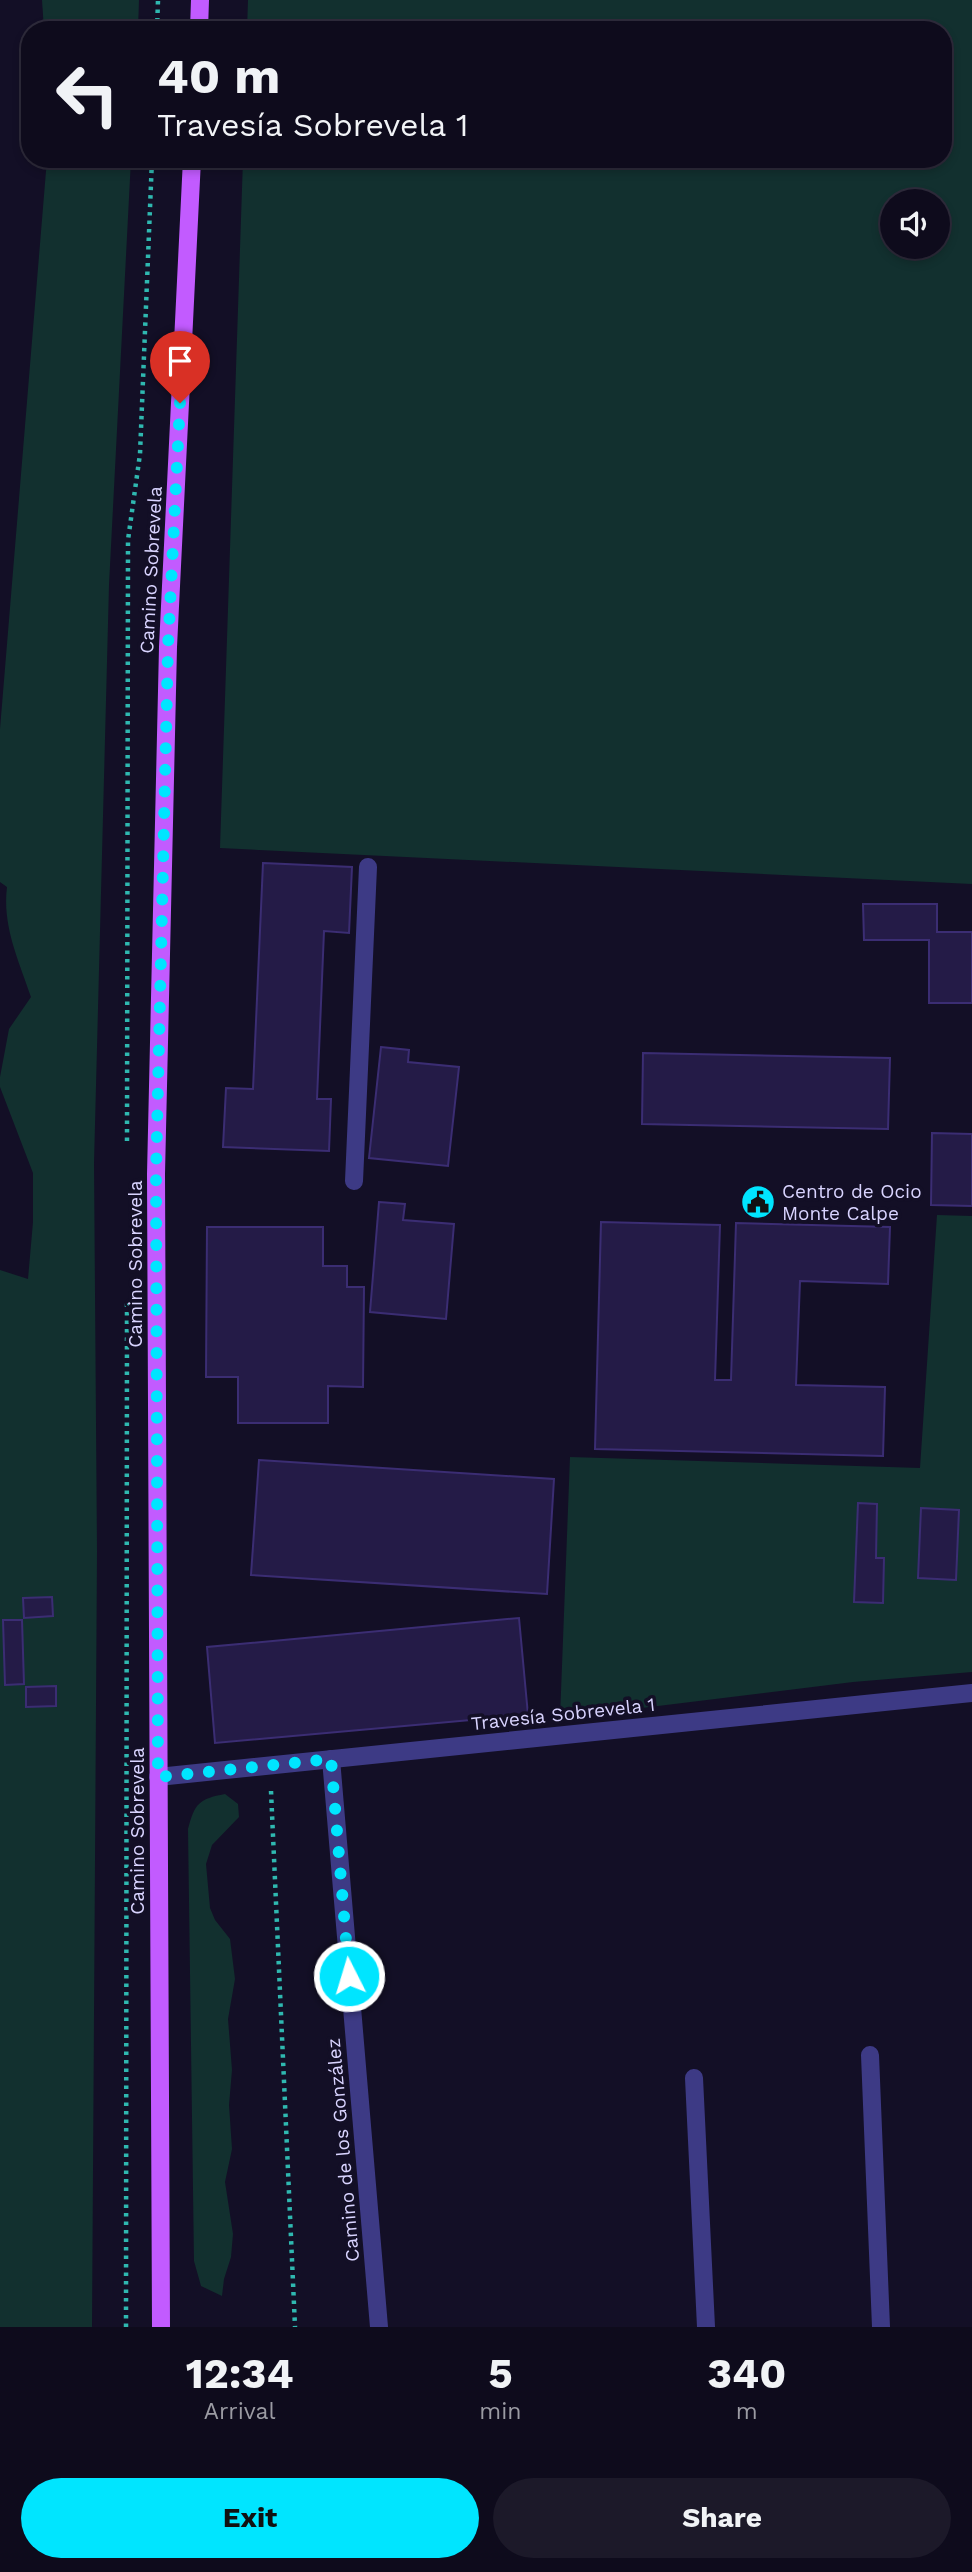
<!DOCTYPE html>
<meta charset="utf-8">
<style>
:root{--surface:#0e0b1c;--page:#1c1929;--text:#f1f3f6;--muted:#9b9ba3;--line:#2e2b3b;--accent:#00e5ff}
body{margin:0;font-family:"Work Sans",sans-serif;background:var(--page);color:var(--text);height:100vh;display:flex;flex-direction:column;font-size:26px;white-space:nowrap}
*{box-sizing:border-box;margin:0}
p{font-size:23px;color:var(--muted)}
.icon{flex:none;width:38px;height:38px;fill:none;stroke:currentColor;stroke-width:2;stroke-linecap:round;stroke-linejoin:round}
.map{position:relative;height:2327px;overflow:hidden}
.details{display:flex;flex-direction:column;background:var(--surface);flex:1}
.details>*{flex:none}
.hud{position:absolute;left:21px;top:21px;width:931px;height:147px;border-radius:28px;box-shadow:0 4px 10px #0003,0 0 0 2px var(--line);background:#0e0b1c;color:var(--text);overflow:hidden}
.buttons{position:absolute;left:880px;top:189px;display:grid;gap:14px}
.buttons a{display:grid;place-items:center;width:70px;height:70px;border-radius:50%;background:var(--surface);box-shadow:0 4px 10px #0003,0 0 0 2px var(--line);font-size:35px}
.pin{position:absolute;display:grid;place-items:center;width:60px;height:60px;color:#fff;margin:-72px -30px;border-radius:50% 50% 50% 0;rotate:-45deg;box-shadow:0 0 7px #0007}
.pin .icon{rotate:45deg}
.me{position:absolute;width:77px;margin:-38px;rotate:355deg;stroke-linejoin:round;filter:drop-shadow(0 0 5px #0008)}
.turn{display:flex;align-items:center;gap:24px;height:147px;padding:0 21px;font-size:32px}
.turn .icon{width:91px;height:91px;stroke-width:2.5}
.turn b{display:block;font-size:49px;line-height:60px}
.eta{display:flex;justify-content:space-evenly;align-items:center;height:119px;text-align:center}
.eta b{font-size:42px;font-weight:700;line-height:49px}
.button{display:flex;gap:14px;margin-top:auto;padding:14px 21px}
.button a{flex:1;height:80px;border-radius:42px;background:var(--accent);color:#111;font-size:28px;font-weight:700;line-height:80px;text-align:center}
.button a+a{background:var(--page);color:var(--text)}
.map>svg:first-child{display:block}
.green{fill:#12302f;fill-rule:evenodd}
.building{fill:#241b47;stroke:#3b2d73;stroke-width:2}
.lines{fill:none;stroke-linecap:round;stroke-linejoin:round}
.path{stroke:#2fb8b0;stroke-width:4.5;stroke-dasharray:3.5 5;stroke-linecap:butt}
.minor{stroke:#3d3a85;stroke-width:18}
.major{stroke:#c25bff;stroke-width:18}
.route{stroke:#00e5ff;stroke-width:12;stroke-dasharray:0 21.6}
.labels{text-anchor:middle;dominant-baseline:central;stroke-width:7;stroke-linejoin:round;paint-order:stroke}
.street-label{font-size:19px;fill:#d9d4ff;stroke:#130f26}
.poi-label{font-size:19px;fill:#d9d4ff;stroke:#130f26;text-anchor:start}
</style>
<div class="map">
<svg width="972" height="2327" viewBox="0 0 972 2327">
<rect width="100%" height="100%" fill="#130f26"/>
<!-- green -->
<g class="green">
<path d="M42,0H139L138,30H44Z"/>
<path d="M248,0H972V884L220,848L243,159H943V30H247ZM892,201H938V247H892Z"/>
<path d="M47,159H131L109,585L94,1163L97,1551L92,2327H0V1270L28,1279L33,1222V1173L0,1087V1077L9,1029L31,997C19,961 2,926 7,887L0,882V729Z"/>
<path d="M937,1215L972,1216V1672L853,1682L560,1718L570,1457L920,1468Z"/>
<path d="M225,1794L238,1804L239,1817L212,1845L206,1864L210,1908L215,1920L230,1939L235,1979L228,2019L232,2070L229,2105L232,2149L225,2182L233,2234L231,2257L224,2279L222,2296L201,2286L194,2261L188,1829C195,1803 199,1799 225,1794Z"/>
</g>
<!-- building -->
<g class="building">
<path d="M263,863L352,867L349,933L324,931L317,1099H331L329,1151L223,1147L226,1088L253,1089Z"/>
<path d="M863,904H937V932H972V1003H929V940H864Z"/>
<path d="M381,1047L409,1050L408,1062L459,1067L448,1166L369,1158Z"/>
<path d="M643,1053L890,1058L888,1129L642,1124Z"/>
<path d="M932,1133L972,1134V1206L931,1205Z"/>
<path d="M379,1202L405,1204L403,1220L454,1224L446,1319L370,1312Z"/>
<path d="M601,1222L720,1225L715,1380H731L736,1223L890,1227L888,1284L800,1281L796,1385L885,1387L883,1456L595,1449Z"/>
<path d="M207,1227H323V1266H347V1287H364L363,1387L328,1386V1423H238V1377H206Z"/>
<path d="M259,1460L554,1479L547,1594L251,1575Z"/>
<path d="M858,1503L877,1504L876,1558H884L883,1603L854,1602Z"/>
<path d="M921,1508L959,1510L956,1580L918,1578Z"/>
<path d="M52,1597L53,1616L24,1618L23,1598Z"/>
<path d="M519,1618L528,1715L215,1743L207,1647Z"/>
<path d="M3,1620H22L24,1684L5,1685Z"/>
<path d="M56,1686V1706L26,1707V1687Z"/>
</g>
<g class="lines">
<!-- path -->
<g class="path">
<path d="M157,30L158,0"/>
<path d="M127,1141L128,540L140,454L152,159"/>
<path d="M271,1791L295,2327"/>
<path d="M126,2327L127,1300"/>
</g>
<!-- minor -->
<g class="minor">
<path d="M354,1181L368,867"/>
<path d="M331,1759L379,2327"/>
<path d="M158,1777L972,1693"/>
<path d="M870,2055L881,2327"/>
<path d="M694,2078L706,2327"/>
</g>
<!-- major -->
<g class="major">
<path d="M199,30L200,0"/>
<path d="M161,2327L156,1174L168,647L192,159"/>
</g>
</g>
<g class="lines">
<!-- route -->
<path class="route" d="M180,403L168,647L156,1174L158,1777L331,1759L349,1976"/>
</g>
<!-- icons -->
<defs>
<g id="civic-disc" transform="scale(1.75)"><circle r="9.5" fill="#00e5ff" stroke="#130f26"/><path d="M-.6-6.5H3V-4.5H.6V-3L4-1V1h2V6H-6V1h2V-1L-.6-3ZM-1.2 2.5V6h2.4V2.5Z" fill="#111"/></g>
</defs>
<g fill-rule="evenodd">
<use href="#civic-disc" x="758" y="1202"/>
</g>
<g class="labels">
<!-- street labels -->
<g class="street-label">
<text transform="translate(151 570) rotate(-87)">Camino Sobrevela</text>
<text transform="translate(135 1264) rotate(-90)">Camino Sobrevela</text>
<text transform="translate(563 1714) rotate(-6)">Travesía Sobrevela 1</text>
<text transform="translate(137 1831) rotate(-90)">Camino Sobrevela</text>
<text transform="translate(343 2150) rotate(-95)">Camino de los González</text>
</g>
<!-- poi labels -->
<g class="poi-label">
<text x="782" y="1191">Centro de Ocio<tspan x="782" dy="22">Monte Calpe</tspan></text>
</g>
</g>
</svg>
<div class="buttons">
<a><svg class="icon" aria-label="sound" viewBox="0 0 24 24"><path d="M4 9h4l5-4v14l-5-4H4zM17 9q2 3 0 6"/></svg></a>
</div>
<div class="pin" style="left:180px;top:403px;background:#d93025"><svg class="icon" aria-label="arrive" viewBox="0 0 24 24"><path d="M6 21V4h12l-3 4 3 4H6"/></svg></div>
<svg class="me" style="left:349px;top:1976px" viewBox="-20 -20 40 40"><circle r="17" fill="#00e5ff" stroke="#fff" stroke-width="3"/><path d="M0-11L8 9 0 5-8 9z" fill="#fff"/></svg>
<div class="hud">
<div class="turn"><svg class="icon" aria-label="left" viewBox="0 0 24 24"><path d="M17 20v-9H6M10 6l-5 5 5 5"/></svg><div><b>40 m</b>Travesía Sobrevela 1</div></div>
</div>
</div>
<section class="details">
<div class="eta">
<div><b>12:34</b><p>Arrival</p></div>
<div><b>5</b><p>min</p></div>
<div><b>340</b><p>m</p></div>
</div>
<div class="button"><a>Exit</a><a>Share</a></div>
</section>
